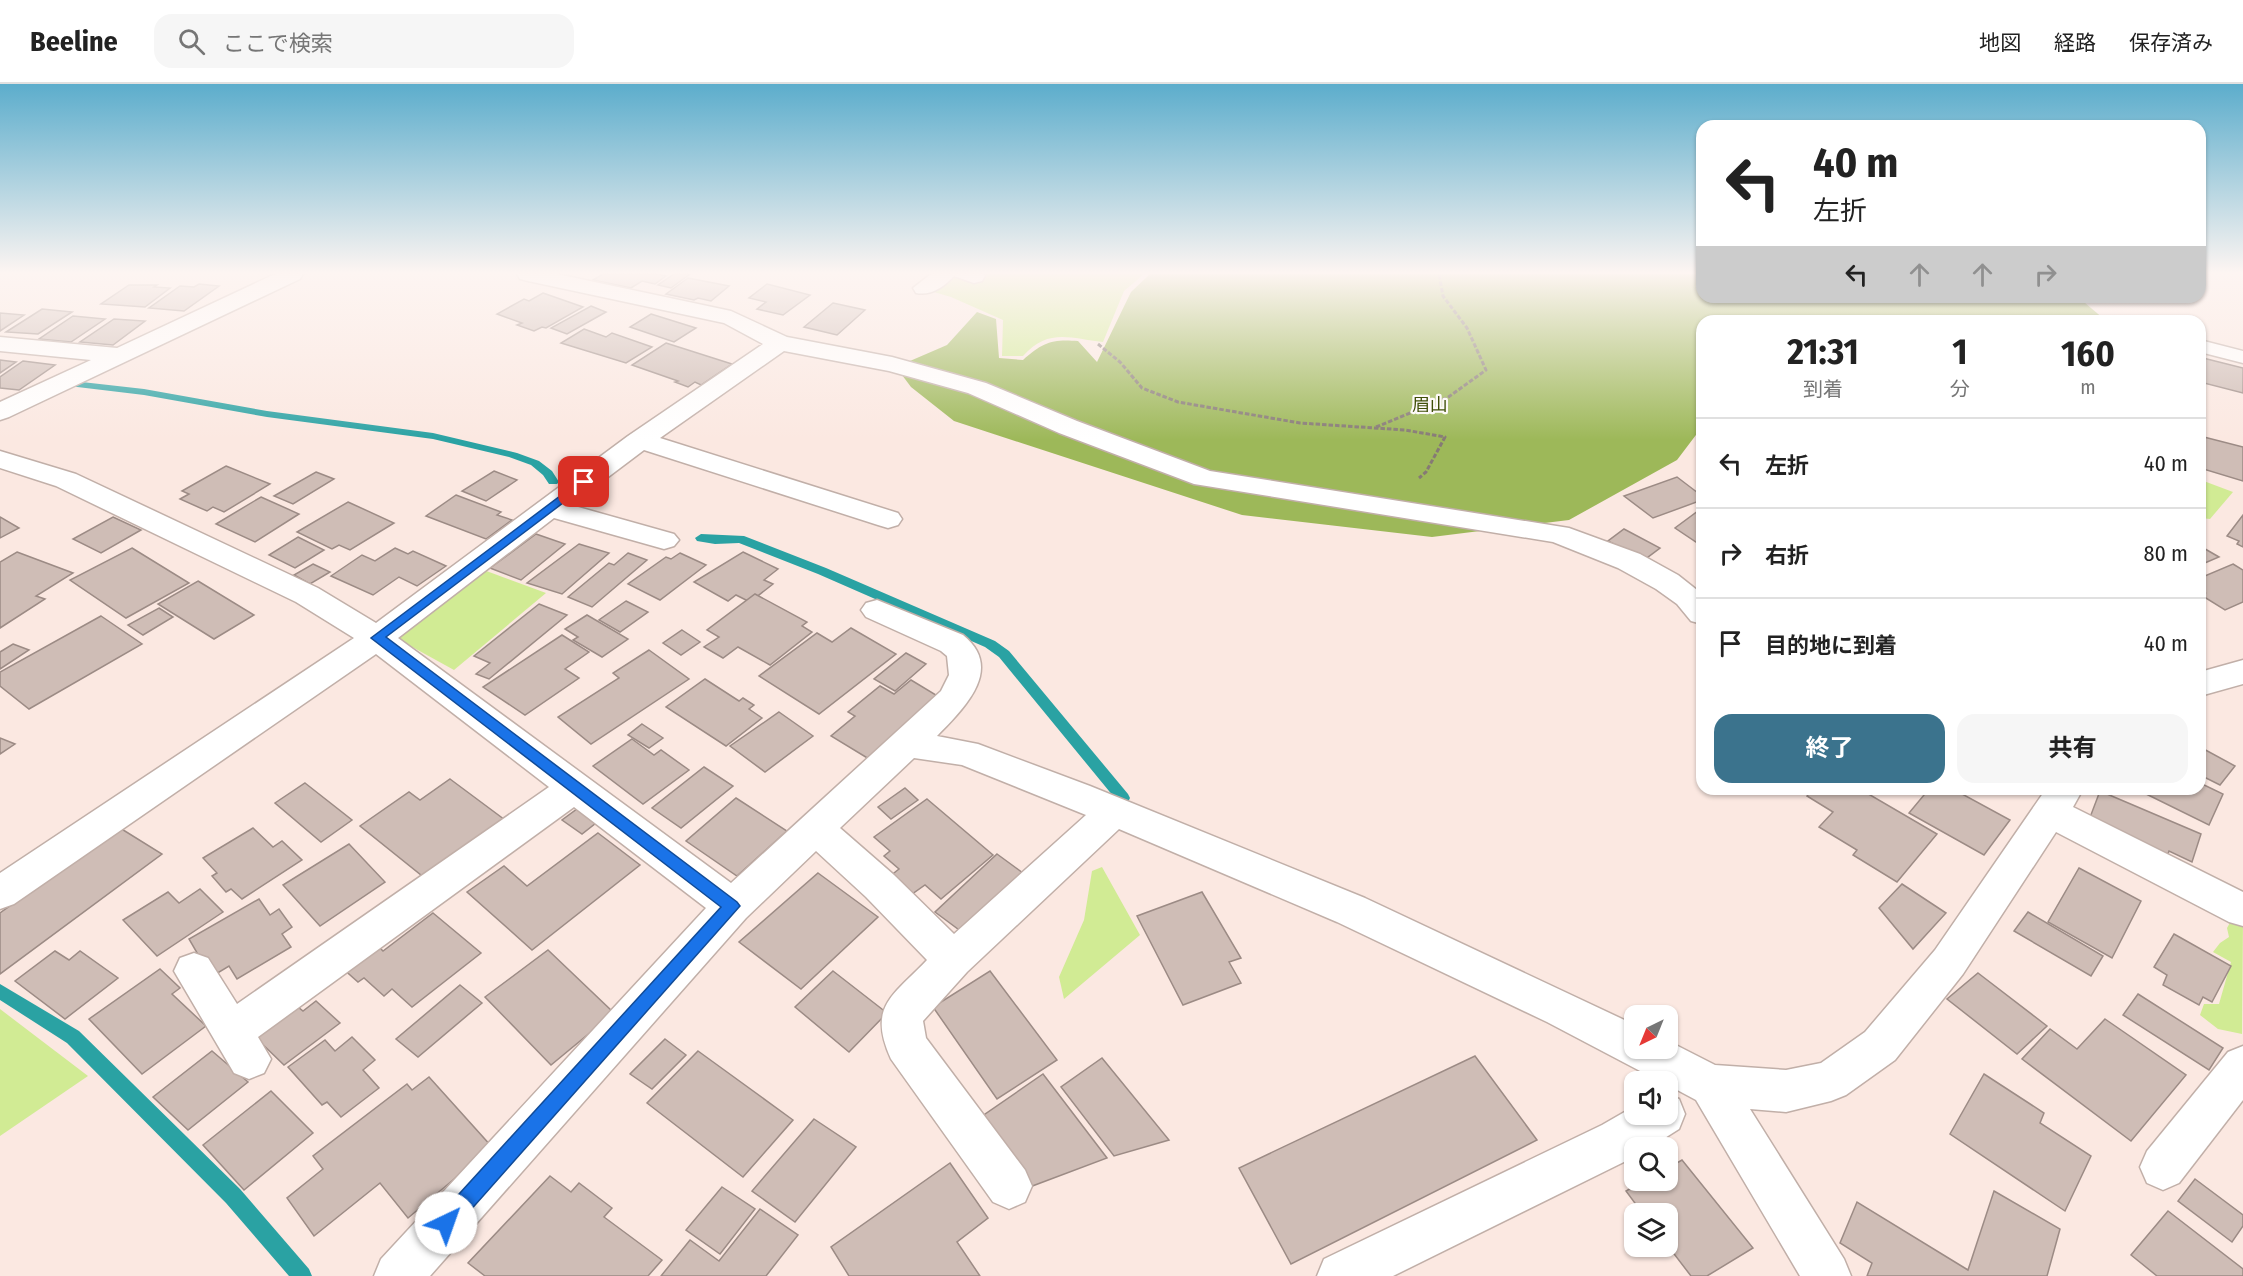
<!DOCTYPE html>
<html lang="ja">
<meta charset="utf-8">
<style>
:root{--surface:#fff;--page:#f6f6f6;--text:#222;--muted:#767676;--line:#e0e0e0;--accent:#3b738d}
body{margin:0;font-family:"Fira Sans Condensed","Noto Sans JP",sans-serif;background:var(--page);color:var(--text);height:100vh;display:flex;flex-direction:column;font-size:22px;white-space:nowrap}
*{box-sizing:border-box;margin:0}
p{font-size:20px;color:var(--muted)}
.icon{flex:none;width:33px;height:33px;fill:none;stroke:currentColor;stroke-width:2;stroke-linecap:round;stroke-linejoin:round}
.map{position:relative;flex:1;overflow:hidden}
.details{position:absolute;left:1696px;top:231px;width:510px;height:480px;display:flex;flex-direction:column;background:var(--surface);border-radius:18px;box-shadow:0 2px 4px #0004}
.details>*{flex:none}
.banner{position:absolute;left:1696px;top:36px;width:510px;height:183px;border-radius:18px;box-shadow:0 2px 4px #0004;background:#fff;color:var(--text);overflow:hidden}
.needle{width:39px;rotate:223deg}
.controls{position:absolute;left:1624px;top:921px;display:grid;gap:12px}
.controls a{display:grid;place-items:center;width:54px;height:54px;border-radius:12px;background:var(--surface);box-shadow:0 2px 4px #0004;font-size:30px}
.pin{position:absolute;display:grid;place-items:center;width:51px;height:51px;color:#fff;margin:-26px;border-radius:12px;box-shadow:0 3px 9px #0006}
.me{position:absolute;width:66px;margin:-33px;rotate:42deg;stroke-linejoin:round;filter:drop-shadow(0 0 4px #0008)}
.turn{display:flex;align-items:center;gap:21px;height:126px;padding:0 18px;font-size:27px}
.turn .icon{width:78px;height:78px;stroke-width:2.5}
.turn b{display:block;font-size:42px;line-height:51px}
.lanes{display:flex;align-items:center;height:57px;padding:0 18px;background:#0003;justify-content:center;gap:30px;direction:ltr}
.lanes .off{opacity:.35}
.eta{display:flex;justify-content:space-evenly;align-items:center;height:102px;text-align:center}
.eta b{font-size:36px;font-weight:700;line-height:42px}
.action{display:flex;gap:12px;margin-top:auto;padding:12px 18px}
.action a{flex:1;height:69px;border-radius:18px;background:var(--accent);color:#fff;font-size:24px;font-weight:700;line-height:69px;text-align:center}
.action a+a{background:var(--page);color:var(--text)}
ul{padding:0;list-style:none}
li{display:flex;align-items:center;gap:18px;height:90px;padding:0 18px;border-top:2px solid var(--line)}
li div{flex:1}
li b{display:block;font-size:22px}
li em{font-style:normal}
header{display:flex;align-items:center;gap:36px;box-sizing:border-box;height:84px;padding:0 30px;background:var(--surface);border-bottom:2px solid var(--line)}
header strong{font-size:28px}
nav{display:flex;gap:33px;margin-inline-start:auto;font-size:21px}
.search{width:420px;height:54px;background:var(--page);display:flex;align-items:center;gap:15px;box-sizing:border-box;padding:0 21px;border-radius:18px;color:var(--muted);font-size:22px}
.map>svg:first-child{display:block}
.green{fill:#d1eb94}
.forest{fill:#9db859}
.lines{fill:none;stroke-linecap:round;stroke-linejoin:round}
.stream{fill:#2aa2a3;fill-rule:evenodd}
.building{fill:#cfbdb6;stroke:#9c8b85;stroke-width:1.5}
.service-casing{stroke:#c1afa8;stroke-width:3}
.minor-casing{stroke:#c1afa8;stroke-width:3}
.path{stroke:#867a75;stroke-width:3;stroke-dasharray:4.5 2;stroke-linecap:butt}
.service{fill:#fff;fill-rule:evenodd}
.minor{fill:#fff;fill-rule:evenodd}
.route{fill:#1a73e8;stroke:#114b97;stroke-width:1.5}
.labels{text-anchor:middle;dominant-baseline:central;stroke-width:4.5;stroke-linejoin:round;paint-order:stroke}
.far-park-label{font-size:18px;fill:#3f4f07;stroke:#fdf9f8}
</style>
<header>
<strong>Beeline</strong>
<div class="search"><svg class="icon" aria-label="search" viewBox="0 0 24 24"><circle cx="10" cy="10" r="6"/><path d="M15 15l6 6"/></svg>ここで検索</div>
<nav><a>地図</a><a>経路</a><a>保存済み</a></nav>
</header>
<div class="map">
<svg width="2243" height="1192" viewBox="0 0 2243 1192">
<rect width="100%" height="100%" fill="#fbe8e1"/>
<!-- green -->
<g class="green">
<path d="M950,190H1144L1124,207L1103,258C1069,254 1048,244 1023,272H1002L1003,236L951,213L927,206Z"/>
<path d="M2201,396L2233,408L2210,435L2201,434Z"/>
<path d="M481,485L546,509L454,586L405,559L400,554L404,544Z"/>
<path d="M1102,783L1140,851L1064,915L1059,893L1084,836L1092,787Z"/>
<path d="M2232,835H2243L2242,950L2218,945L2200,931L2204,920H2219L2231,878L2213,868L2220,859L2229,853L2227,844Z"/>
<path d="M0,925L88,992L0,1052Z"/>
</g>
<!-- forest -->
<path class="forest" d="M1150,190H1702V213H2078L2104,235L2081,237H1702V343L1677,376L1569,436L1432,453L1242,431L954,337L911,303L896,283L947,261L977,228L996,235L999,274L1023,276C1043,258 1052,255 1078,257L1097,278L1131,208Z"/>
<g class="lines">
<!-- stream -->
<g class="stream">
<path d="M73,297L144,305L267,327L433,349L517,369L539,377L552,387L559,398L557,400H549L543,391L531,381L509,373L433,355L267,333L144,311L69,302V298Z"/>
<path d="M701,450L744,452L826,484L995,557L1009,567L1128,710L1130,714L1128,718H1118L999,573L985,563L818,490L739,459L715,460L697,457L695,454Z"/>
<path d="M0,900L79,947L240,1105L309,1185L312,1192H289L226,1119L67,959L0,916Z"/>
</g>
</g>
<!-- building -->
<g class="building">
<path d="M603,190H656L666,192L655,200L642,197L631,204L593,196Z"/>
<path d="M674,190H690L671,204L658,201Z"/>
<path d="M688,194L729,202L711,217L698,214L694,216L666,210Z"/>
<path d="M199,200L219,202L184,227L149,224L180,202L194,203Z"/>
<path d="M767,200L810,211L783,231L757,225L766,218L749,214Z"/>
<path d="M129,201H157L154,203L170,204L145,223L101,220Z"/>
<path d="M543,209L583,223L546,244L542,243L534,247L517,241L522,239L497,230L524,215L529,217Z"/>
<path d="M833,219L865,226L837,251L804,243Z"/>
<path d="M591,222L606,228L567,250L551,244Z"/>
<path d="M42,225L72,228L38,250L6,248Z"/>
<path d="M0,229L24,231L0,247Z"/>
<path d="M651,230L696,244L674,258L630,243Z"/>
<path d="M73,232L105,235L71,258L39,255Z"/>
<path d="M114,235L145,237L113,261L80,258Z"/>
<path d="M584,245L606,253L612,249L652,263L626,279L561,259Z"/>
<path d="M666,259L732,280L701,301L695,298L688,303L675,298L678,297L632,281Z"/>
<path d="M2203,274L2243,284V309L2200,298Z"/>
<path d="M0,276L16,278L0,289Z"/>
<path d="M23,277L55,281L19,306L0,304V293Z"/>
<path d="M2200,352L2243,363V397L2200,384Z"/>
<path d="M226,382L270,400L224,428L213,423L207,427L180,415L189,410L182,407Z"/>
<path d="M494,387L517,396L486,417L462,407Z"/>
<path d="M316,388L334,395L293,420L274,412Z"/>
<path d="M1677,393L1702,412V416L1653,434L1624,412Z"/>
<path d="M456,411L501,428L497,431L512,436L486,455L426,432Z"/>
<path d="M261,413L299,430L255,458L216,440Z"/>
<path d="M348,418L394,439L350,466L339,461L332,465L297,448Z"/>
<path d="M1702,424V462L1675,444Z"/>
<path d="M2243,431V463L2237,460L2239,457L2227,452Z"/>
<path d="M0,433L19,444L0,454Z"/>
<path d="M113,433L141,446L101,469L73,455Z"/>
<path d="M1624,445L1660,464L1644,476L1608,457Z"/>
<path d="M536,450L565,460L521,496L490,484Z"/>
<path d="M298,453L324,466L295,484L269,471Z"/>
<path d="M579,460L609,469L562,510L527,499Z"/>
<path d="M2200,462L2219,473L2200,481Z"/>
<path d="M132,464L189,499L126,534L70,496Z"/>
<path d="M395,464L408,470L413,467L446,482L417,502L399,493L373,511L331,492L362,471L375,477Z"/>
<path d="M17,468L73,489L36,512L45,515L0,544V478Z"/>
<path d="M743,468L778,485L764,496L773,500L750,518L736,511L728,517L694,498Z"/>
<path d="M628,469L647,476L592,523L568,513L609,479L614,481Z"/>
<path d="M680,469L706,481L660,516L628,500L666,473L671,475Z"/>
<path d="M313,480L330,488L310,500L294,491Z"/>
<path d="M2233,480L2243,486V518L2225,526L2201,511L2205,509L2200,507V494Z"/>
<path d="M198,497L254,531L214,555L158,520Z"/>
<path d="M755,510L807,538L802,542L812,548L770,581L738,563L723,574L704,563L719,553L707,546Z"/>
<path d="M626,517L648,528L620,548L599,536Z"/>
<path d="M539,520L567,531L489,595L476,590L490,579L474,572Z"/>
<path d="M159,524L173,533L143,551L128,541Z"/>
<path d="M587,531L628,555L602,573L573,556L578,553L565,545Z"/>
<path d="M101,532L142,560L29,625L0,602V588Z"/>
<path d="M851,544L896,570L819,630L759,592L817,549L832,558Z"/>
<path d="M682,546L700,558L681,571L663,559Z"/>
<path d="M562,551L589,568L565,585L579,594L525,631L483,603Z"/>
<path d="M13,560L29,566L0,585V568Z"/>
<path d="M649,566L689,595L591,660L558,633L619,594L613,589Z"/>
<path d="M906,569L926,580L895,607L874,595Z"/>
<path d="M705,595L739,617L743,614L754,621L749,625L762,634L726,662L666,623Z"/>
<path d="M911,596L941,614L869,675L831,652L855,632L848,628L880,602L894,610Z"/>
<path d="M779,628L813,652L765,688L730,662Z"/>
<path d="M642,640L663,654L649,664L628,651Z"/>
<path d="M0,654L15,660L0,670Z"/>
<path d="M632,655L654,671L661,666L689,686L643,720L593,682Z"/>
<path d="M2200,663L2235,682L2220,701L2200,691Z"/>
<path d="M704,683L733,702L681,744L652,724Z"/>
<path d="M450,695L505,736L426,795L360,742L409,708L420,716Z"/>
<path d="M305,699L352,736L321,758L275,719Z"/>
<path d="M2200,699L2223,710L2209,741L2136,705H2200Z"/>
<path d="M905,704L918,716L891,735L878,723Z"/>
<path d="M1813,705H1860L1937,750L1897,798L1853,771L1857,766L1819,743L1833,728L1807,712Z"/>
<path d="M1929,705H1953L2010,736L1984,771L1909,729Z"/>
<path d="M2100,707L2201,750L2192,778L2169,767L2167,772L2089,736Z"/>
<path d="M736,714L787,747L737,792L686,757Z"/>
<path d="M927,715L993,771L941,815L925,801L905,815L885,796L899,785L884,772L890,767L874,753Z"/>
<path d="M577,725L596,739L582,750L562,736Z"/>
<path d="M120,744L162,770L0,890V829Z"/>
<path d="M253,744L273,763L282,757L302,776L242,815L231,805L226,808L212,792L217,789L203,774Z"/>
<path d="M598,749L640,781L532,866L467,808L504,782L527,802Z"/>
<path d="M349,760L385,798L320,842L283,801Z"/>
<path d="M997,770L1027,792L966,851L935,828Z"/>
<path d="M2079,784L2141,817L2112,874L2048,838Z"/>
<path d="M818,789L878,833L801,905L739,858Z"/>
<path d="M1902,800L1946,829L1913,865L1879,824Z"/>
<path d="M200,805L223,828L157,872L123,836L168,808L179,819Z"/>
<path d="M1202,808L1241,874L1229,878L1241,899L1183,921L1137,832Z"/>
<path d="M259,815L270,831L279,825L292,843L282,850L291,863L237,895L229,882L211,893L189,855Z"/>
<path d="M2028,828L2103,872L2091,892L2014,847Z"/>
<path d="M433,829L481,869L412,923L392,905L384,912L364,894L358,898L340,882L373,857L383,867Z"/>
<path d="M2174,850L2231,882L2212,918L2203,913L2199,921L2163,901L2167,891L2154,883Z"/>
<path d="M548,866L614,929L551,981L485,913Z"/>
<path d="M55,867L69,876L80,867L118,894L65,935L15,897Z"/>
<path d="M160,885L180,904L172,910L206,942L142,990L89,935Z"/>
<path d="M833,887L887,929L849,968L795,923Z"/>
<path d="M990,887L1057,976L997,1015L933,923Z"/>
<path d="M1978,889L2047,942L2017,970L1947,915Z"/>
<path d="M460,901L482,919L418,973L396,955Z"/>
<path d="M2138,910L2223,964L2209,986L2123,931Z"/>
<path d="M316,917L340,939L284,981L252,950L293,919L303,927Z"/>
<path d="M2105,935L2186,991L2131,1057L2022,975L2050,945L2077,965Z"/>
<path d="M352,953L375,976L363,986L379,1004L341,1033L327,1018L322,1021L288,983L325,956L335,967Z"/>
<path d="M665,955L686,971L652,1005L630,990Z"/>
<path d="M212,967L248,998L188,1046L153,1013Z"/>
<path d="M698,967L793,1036L743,1093L647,1019Z"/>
<path d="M1475,972L1537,1056L1291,1180L1239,1084Z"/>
<path d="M1102,974L1169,1056L1114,1072L1061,1003Z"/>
<path d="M1043,990L1107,1074L1027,1104L978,1035Z"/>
<path d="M1984,990L2044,1029L2040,1039L2091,1072L2065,1127L1950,1050Z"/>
<path d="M429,993L492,1063L408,1134L380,1099L314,1152L287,1114L323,1085L313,1072L407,1000L412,1006Z"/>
<path d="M271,1007L313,1049L244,1106L203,1061Z"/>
<path d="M814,1035L856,1063L795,1138L752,1107Z"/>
<path d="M1682,1076L1753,1164L1707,1192H1691L1668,1162V1130H1643L1626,1107L1645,1096H1668V1084Z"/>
<path d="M950,1079L988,1134L957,1158L980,1192H849L831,1163Z"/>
<path d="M550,1092L571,1108L579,1099L612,1124L604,1133L662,1176L648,1192H485L468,1179Z"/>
<path d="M2195,1095L2243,1131V1142L2232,1158L2178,1117Z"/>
<path d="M722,1103L755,1125L720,1170L686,1146Z"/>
<path d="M1994,1107L2060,1145L2047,1192H1867L1872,1179L1840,1159L1857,1118L1968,1186Z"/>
<path d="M760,1125L798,1151L766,1192H661L690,1156L719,1177Z"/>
<path d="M2168,1127L2243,1185V1192H2157L2131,1171Z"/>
</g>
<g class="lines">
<!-- service casing -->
<g class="service-casing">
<path id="service" d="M2200,256L2243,267V279L2200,268Z"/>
</g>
<!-- minor casing -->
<g class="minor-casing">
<g id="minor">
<path d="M275,190H303L300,195L9,333L0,336V318L91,276L0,267V253L117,264Z"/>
<path d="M517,190H557L731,227L787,253L892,273L986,299L1077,337L1210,387L1569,444L1640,470L1678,491L1702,510V540L1691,537L1677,520L1656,505L1618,484L1553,458L1194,400L1059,349L968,309L889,287L784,267L660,354L898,429L902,435L898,441L888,444L878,441L644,366L571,421L674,450L679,456L674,462L664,465L554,434L398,554L731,799L941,607L949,591L947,572L941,567L866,533L861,526L866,519L877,516L963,551C1005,585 964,624 937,652L978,660L1090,702L1365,814L1635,941V964H1668V957L1715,981L1786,986L1821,979L1865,948L1935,866L2046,705H2083L2073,723L2243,808V842L2229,838L2056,748L1963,890L1895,976L1846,1011L1831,1017L1786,1028L1750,1025L1844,1175L1851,1192H1800L1696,1016L1668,1001V998H1661L1547,938L1337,838L1119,745L967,888L923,937L926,954L1025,1086L1032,1102L1025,1118L1009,1125L993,1118L891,975C867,922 893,912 927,876L866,813L816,767L746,834L430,1192H374L381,1175L706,824L574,723L258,953L271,975L264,989L249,995L234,989L174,887L180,874L194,869L208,874L237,920L549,703L376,570L14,820L0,825V789L354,554L296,518L56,402L0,384V367L76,390L318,504L376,539L628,352L763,260L724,239L528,197L520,195ZM914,674L962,681L1086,731L954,850L894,791L840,744Z"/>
<path d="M931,190H983L985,192L982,197L974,199L954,192C944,203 931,212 916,209L913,204Z"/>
<path d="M2243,576V600L2200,612V588Z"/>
<path d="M2243,962V1016L2179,1099L2163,1106L2147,1099L2140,1083L2147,1067L2228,968Z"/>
<path d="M1668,1011L1679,1015L1685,1030L1679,1045L1649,1064H1635L1634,1073L1393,1192H1317L1324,1175L1602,1041L1635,1022V1030H1668Z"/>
</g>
</g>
<!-- path -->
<g class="path">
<path d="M1098,260L1120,278L1142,304L1178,318L1300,339L1405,346L1445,353L1426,388L1419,394"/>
<path d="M1376,343L1447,314L1486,286L1467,244L1443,212L1439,190"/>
</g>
<!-- service -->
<use href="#service" class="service"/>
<!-- minor -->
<use href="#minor" class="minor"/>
</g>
<!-- sky -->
<linearGradient id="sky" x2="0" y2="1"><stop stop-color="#5cadcc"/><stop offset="0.53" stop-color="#fdf5f2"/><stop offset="1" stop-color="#fdf5f2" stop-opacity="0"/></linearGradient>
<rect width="2243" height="356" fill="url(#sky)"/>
<!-- route -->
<path class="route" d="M584,394L590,398L588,400L386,553L737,818L740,822L453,1146L446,1149L439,1146L436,1139L439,1132L721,823L371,554Z"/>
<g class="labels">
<!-- far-park labels -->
<g class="far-park-label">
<text x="1430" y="321">眉山</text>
</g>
</g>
</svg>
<div class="controls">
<a><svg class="needle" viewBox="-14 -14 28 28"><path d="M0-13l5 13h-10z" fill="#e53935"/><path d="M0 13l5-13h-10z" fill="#767676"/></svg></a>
<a><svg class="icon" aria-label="sound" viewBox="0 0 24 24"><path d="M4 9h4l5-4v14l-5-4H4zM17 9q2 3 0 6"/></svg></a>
<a><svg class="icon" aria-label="search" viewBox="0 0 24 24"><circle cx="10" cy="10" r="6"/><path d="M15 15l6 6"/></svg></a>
<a><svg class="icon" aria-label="layers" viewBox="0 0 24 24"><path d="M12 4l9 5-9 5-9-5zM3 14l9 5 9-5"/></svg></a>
</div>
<div class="pin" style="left:584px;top:398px;background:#d93025"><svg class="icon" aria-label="arrive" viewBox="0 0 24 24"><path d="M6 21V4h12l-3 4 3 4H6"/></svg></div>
<svg class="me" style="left:446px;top:1139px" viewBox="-20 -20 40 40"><circle r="19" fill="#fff"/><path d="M0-13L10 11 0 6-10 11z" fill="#1a73e8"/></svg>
<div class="banner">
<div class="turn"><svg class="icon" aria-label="left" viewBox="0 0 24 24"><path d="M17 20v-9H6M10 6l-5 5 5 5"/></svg><div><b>40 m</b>左折</div></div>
<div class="lanes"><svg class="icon" aria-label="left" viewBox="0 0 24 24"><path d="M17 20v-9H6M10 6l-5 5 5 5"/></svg><svg class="icon off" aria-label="ahead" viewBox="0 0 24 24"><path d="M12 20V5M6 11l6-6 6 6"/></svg><svg class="icon off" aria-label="ahead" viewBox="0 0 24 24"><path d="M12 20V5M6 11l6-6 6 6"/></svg><svg class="icon off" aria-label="right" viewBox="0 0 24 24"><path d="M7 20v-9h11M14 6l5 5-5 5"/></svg></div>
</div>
<section class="details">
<div class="eta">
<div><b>21:31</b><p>到着</p></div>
<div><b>1</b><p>分</p></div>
<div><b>160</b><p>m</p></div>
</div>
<ul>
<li><svg class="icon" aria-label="left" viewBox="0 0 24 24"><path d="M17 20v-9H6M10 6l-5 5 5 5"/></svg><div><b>左折</b></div><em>40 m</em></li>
<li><svg class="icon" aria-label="right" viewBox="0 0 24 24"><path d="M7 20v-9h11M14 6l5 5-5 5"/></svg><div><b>右折</b></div><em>80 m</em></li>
<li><svg class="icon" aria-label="arrive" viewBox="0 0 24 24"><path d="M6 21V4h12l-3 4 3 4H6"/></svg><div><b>目的地に到着</b></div><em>40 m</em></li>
</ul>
<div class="action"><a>終了</a><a>共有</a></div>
</section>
</div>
